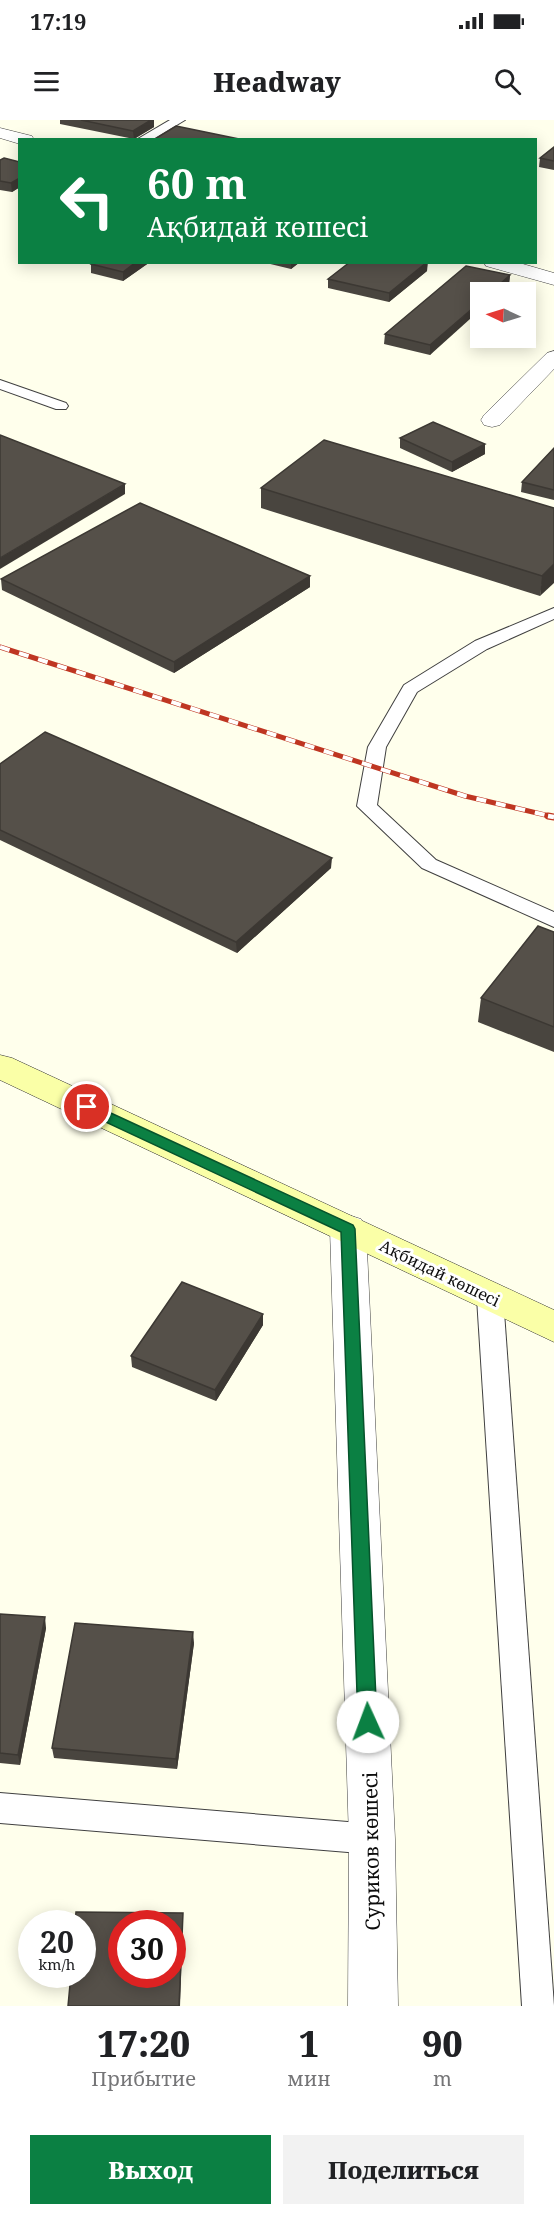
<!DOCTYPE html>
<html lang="ru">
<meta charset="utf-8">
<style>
:root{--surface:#fff;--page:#f2f2f2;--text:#202124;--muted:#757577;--accent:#0b8043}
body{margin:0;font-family:"Noto Serif",serif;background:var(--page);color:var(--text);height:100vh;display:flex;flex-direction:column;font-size:22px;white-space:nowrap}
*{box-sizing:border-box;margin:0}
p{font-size:20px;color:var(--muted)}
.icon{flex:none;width:33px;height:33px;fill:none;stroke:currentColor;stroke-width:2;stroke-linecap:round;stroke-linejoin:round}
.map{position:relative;height:1886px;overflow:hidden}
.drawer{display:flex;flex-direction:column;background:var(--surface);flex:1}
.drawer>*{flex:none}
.top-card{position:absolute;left:18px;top:18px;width:519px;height:126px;border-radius:0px;box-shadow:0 3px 15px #0003;background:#0b8043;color:#fff;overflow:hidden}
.needle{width:39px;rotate:274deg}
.tools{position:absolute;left:470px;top:162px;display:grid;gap:12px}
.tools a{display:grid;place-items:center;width:66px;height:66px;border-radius:0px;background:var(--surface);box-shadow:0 3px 15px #0003;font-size:30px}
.speed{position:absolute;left:18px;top:1790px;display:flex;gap:12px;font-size:30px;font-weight:700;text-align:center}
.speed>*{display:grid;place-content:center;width:78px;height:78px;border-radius:50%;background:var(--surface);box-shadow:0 3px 15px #0003;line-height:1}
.speed small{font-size:15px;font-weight:400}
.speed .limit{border:9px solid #d22;background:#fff;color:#111}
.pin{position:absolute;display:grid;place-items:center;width:51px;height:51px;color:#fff;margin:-26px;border:3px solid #fff;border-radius:50%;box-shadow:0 2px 6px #0007}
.me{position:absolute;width:66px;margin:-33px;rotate:358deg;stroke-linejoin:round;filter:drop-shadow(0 0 4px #0008)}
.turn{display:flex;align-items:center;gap:21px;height:126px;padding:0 30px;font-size:27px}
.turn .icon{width:78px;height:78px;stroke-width:2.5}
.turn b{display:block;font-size:42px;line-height:51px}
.eta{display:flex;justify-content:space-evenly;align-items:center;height:102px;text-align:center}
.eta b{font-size:36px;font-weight:800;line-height:42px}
.primary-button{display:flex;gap:12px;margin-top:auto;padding:12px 30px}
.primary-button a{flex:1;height:69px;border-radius:0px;background:var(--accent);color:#fff;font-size:24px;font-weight:800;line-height:69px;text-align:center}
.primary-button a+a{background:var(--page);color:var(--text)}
.status{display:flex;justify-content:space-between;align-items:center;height:42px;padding:0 30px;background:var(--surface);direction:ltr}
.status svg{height:16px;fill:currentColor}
header{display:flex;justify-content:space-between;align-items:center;height:78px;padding:0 30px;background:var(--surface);font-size:27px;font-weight:800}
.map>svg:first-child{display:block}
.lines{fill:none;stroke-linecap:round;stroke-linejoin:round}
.lane-casing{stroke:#404040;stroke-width:2}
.street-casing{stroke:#404040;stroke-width:1}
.secondary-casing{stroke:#2f2f2f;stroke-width:1}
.lane{fill:#fff;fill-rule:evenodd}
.street{fill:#fff;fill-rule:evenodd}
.secondary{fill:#faffa7;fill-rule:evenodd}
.rail-far1-casing{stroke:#bf3622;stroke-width:5}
.rail-casing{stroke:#bf3622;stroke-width:7}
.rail-far1{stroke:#fff;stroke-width:4;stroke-dasharray:10;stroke-linecap:butt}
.rail{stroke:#fff;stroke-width:4.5;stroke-dasharray:14;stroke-linecap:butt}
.wall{fill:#49453f}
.shaded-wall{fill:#3c3833}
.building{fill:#555049;stroke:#3c3833;stroke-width:1.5;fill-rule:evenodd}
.route{fill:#0b8043;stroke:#07532c;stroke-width:1.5}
.labels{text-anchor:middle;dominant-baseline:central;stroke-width:6;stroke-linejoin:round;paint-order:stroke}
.street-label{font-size:16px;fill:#0d0d0d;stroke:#fff}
.near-street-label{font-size:20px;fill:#0d0d0d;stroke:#fff}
</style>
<div class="status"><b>17:19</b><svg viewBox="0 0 49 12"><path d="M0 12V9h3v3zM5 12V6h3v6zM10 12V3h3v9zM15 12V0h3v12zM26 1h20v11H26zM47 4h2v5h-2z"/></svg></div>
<header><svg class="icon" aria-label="menu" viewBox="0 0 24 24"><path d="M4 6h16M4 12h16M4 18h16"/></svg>Headway<svg class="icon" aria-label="search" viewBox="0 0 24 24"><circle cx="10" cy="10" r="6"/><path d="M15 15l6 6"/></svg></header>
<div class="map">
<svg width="554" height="1886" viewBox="0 0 554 1886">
<rect width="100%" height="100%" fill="#ffffec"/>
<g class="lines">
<!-- lane casing -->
<g class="lane-casing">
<g id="lane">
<path d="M170,0H185L152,20H136Z"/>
<path d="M0,260L66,283L68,286L66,289H56L0,269Z"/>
<path d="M554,488V499L487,529L417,572L386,627L377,685L436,740L554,792V807L422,748L357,686L368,627L404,565L475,521Z"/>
<path d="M490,1168L499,1171L503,1178L554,1886H522L477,1178L481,1171Z"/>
<path d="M0,1673L372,1704L383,1708L388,1719L383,1730L372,1734L0,1703Z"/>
</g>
</g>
<!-- street casing -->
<g class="street-casing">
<g id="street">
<path d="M0,8L32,16L34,20H20V24L0,18Z"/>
<path d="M484,142H516L554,153V165L486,146Z"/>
<path d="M554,231V249L500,305L492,307L484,305L481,300L484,295L547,233Z"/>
<path d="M348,1095L361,1099L366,1109L395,1719L398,1886H348L349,1719L330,1109L335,1099Z"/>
</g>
</g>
<!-- secondary casing -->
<g class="secondary-casing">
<path id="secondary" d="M0,935L12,938L554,1190V1222L0,960Z"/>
</g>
<!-- lane -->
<use href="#lane" class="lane"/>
<!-- street -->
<use href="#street" class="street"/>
<!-- secondary -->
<use href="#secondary" class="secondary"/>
<!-- rail-far1 casing -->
<g class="rail-far1-casing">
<path id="rail-far1" d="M0,527L465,676L554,697"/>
</g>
<!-- rail casing -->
<g class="rail-casing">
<path id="rail" d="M548,696L554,697"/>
</g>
<!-- rail-far1 -->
<use href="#rail-far1" class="rail-far1"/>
<!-- rail -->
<use href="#rail" class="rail"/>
</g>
<!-- wall -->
<g class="wall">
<path d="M60,0H154V7L134,19L60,4Z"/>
<path d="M554,27V50L539,47L540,38Z"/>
<path d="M0,40L20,42V67L12,72L0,70Z"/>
<path d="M150,142L123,161L91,153V144Z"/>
<path d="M262,142H300L291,149Z"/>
<path d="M427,151L389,182L328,168V159Z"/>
<path d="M510,155L509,164L500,172H480L430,235L384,224L385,214Z"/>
<path d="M400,318L485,334L452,352L400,328Z"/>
<path d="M554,328V380L521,372L522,362Z"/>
<path d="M261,368L554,388L540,476L261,388Z"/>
<path d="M310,456V467L174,553L2,470L1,459Z"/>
<path d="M0,644L331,748L237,833L0,720Z"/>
<path d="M554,812V932L478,902L481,878Z"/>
<path d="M263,1194V1205L216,1281L132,1247L131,1236Z"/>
<path d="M0,1494L46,1508L20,1645L0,1643Z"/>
<path d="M194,1523L177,1649L54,1638L52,1628Z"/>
</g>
<!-- shaded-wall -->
<g class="shaded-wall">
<path d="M151,0H154V7L134,19L133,11Z"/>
<path d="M20,58V67L12,72L11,63Z"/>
<path d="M136,142H150L123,161V152Z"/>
<path d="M291,142H300L291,149Z"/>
<path d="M427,142H428L427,151L389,182V173Z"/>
<path d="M510,155L509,164L500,172H491Z"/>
<path d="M480,182V190L430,235V225Z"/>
<path d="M485,324V334L452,352V342Z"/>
<path d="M125,364V374L0,449V438Z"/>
<path d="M554,444V463L540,476L542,456Z"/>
<path d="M310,456V467L174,553V542Z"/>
<path d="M332,738L331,748L237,833L236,822Z"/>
<path d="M263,1194V1205L216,1281L215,1270Z"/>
<path d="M45,1497L46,1508L20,1645L18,1635Z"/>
<path d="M193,1512L194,1523L177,1649L176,1639Z"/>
<path d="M183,1793V1802L180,1886H179Z"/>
</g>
<!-- building -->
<g class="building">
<path d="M81,0H151L133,11Z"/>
<path d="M176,6L244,20H153Z"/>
<path d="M554,27V41L540,38Z"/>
<path d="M4,38L20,42V58L11,63L0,61V40Z"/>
<path d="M93,142H136L123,152L91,144Z"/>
<path d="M350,142H427L389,173L328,159Z"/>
<path d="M466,146L510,155L491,172H480V182L430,225L385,214Z"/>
<path d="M433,302L485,324L452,342L400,318Z"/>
<path d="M0,315L125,364L0,438Z"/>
<path d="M324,320L554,388V444L542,456L261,368Z"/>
<path d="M554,328V370L522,362Z"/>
<path d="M140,383L310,456L174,542L1,459Z"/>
<path d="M45,612L332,738L236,822L0,710V644Z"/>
<path d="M538,806L554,812V907L481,878Z"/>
<path d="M182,1162L263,1194L215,1270L131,1236Z"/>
<path d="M0,1494L45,1497L18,1635L0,1633Z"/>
<path d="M75,1503L193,1512L176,1639L52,1628Z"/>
<path d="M76,1792L183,1793L179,1886H68L71,1854H82V1803H75ZM122,1803H172V1854H122Z"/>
</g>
<!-- route -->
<path class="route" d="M87,982L353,1105L355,1109L377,1602L374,1608L368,1611L361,1608L358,1602L341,1112L82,991L80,987Z"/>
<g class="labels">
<!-- street labels -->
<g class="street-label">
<text transform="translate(440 1153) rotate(26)">Ақбидай көшесі</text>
</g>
<!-- near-street labels -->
<g class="near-street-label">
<text transform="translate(371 1731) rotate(-91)">Суриков көшесі</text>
</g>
</g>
</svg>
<div class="tools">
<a><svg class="needle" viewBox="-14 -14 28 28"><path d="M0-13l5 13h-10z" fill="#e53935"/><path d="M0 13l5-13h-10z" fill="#757577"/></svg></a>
</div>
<div class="speed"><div>20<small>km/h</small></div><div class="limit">30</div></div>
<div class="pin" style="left:87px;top:987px;background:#d93025"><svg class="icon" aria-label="arrive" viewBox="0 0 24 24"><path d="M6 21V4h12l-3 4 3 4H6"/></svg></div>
<svg class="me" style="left:368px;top:1602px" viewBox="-20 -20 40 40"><circle r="19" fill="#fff"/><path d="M0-13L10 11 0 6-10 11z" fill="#0b8043"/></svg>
<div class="top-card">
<div class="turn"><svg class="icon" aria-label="left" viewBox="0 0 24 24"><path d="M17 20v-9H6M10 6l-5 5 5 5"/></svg><div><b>60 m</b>Ақбидай көшесі</div></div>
</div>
</div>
<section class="drawer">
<div class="eta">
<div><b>17:20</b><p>Прибытие</p></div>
<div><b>1</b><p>мин</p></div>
<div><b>90</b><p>m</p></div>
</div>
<div class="primary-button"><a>Выход</a><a>Поделиться</a></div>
</section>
